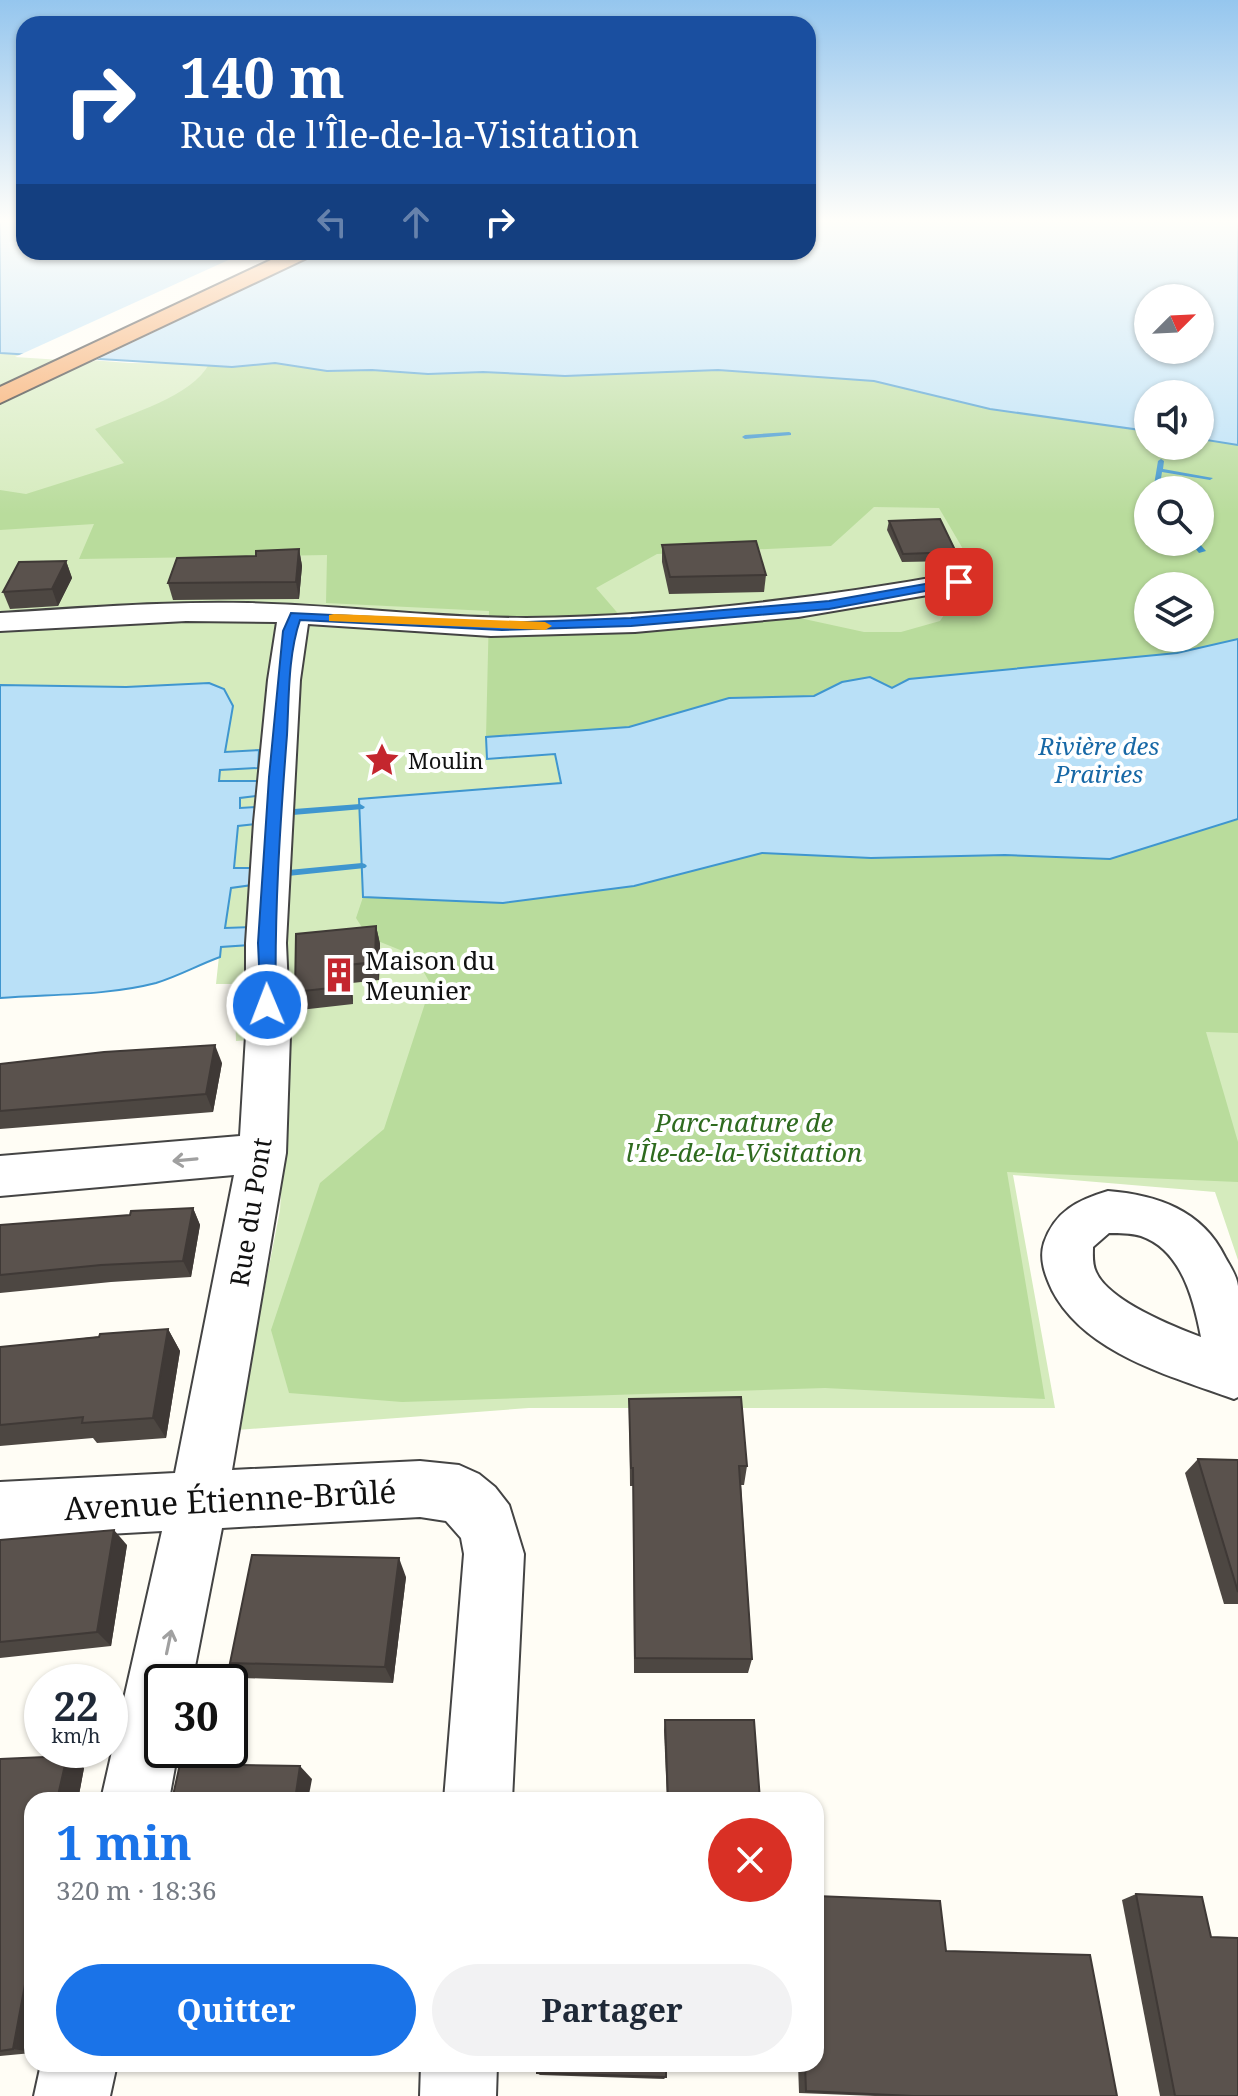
<!DOCTYPE html>
<html lang="fr">
<meta charset="utf-8">
<style>
:root{--surface:#fff;--page:#f2f2f3;--text:#1f2937;--muted:#747a83;--accent:#1a73e8}
body{margin:0;font-family:"Noto Serif",serif;background:var(--page);color:var(--text);height:100vh;display:flex;flex-direction:column;font-size:30px;white-space:nowrap}
*{box-sizing:border-box;margin:0}
p{font-size:26px;color:var(--muted)}
.icon{flex:none;width:44px;height:44px;fill:none;stroke:currentColor;stroke-width:2;stroke-linecap:round;stroke-linejoin:round}
.map{position:relative;flex:1;overflow:hidden}
.panel{position:absolute;left:24px;top:1792px;width:800px;height:280px;display:flex;flex-direction:column;background:var(--surface);border-radius:24px;box-shadow:0 2px 6px #0004}
.panel>*{flex:none}
.banner{position:absolute;left:16px;top:16px;width:800px;height:244px;border-radius:24px;box-shadow:0 2px 6px #0004;background:#1a4fa0;color:#fff;overflow:hidden}
.needle{width:52px;rotate:66deg}
.buttons{position:absolute;left:1134px;top:284px;display:grid;gap:16px}
.buttons a{display:grid;place-items:center;width:80px;height:80px;border-radius:50%;background:var(--surface);box-shadow:0 2px 6px #0004;font-size:40px}
.speed{position:absolute;left:24px;top:1664px;display:flex;gap:16px;font-size:40px;font-weight:700;text-align:center}
.speed>*{display:grid;place-content:center;width:104px;height:104px;border-radius:50%;background:var(--surface);box-shadow:0 2px 6px #0004;line-height:1}
.speed small{font-size:20px;font-weight:400}
.speed .limit{border:4px solid #111;border-radius:12px;background:#fff;color:#111}
.pin{position:absolute;display:grid;place-items:center;width:68px;height:68px;color:#fff;margin:-34px;border-radius:16px;box-shadow:0 4px 12px #0006}
.me{position:absolute;width:88px;margin:-44px;rotate:359deg;stroke-linejoin:round;filter:drop-shadow(0 0 6px #0008)}
.turn{display:flex;align-items:center;gap:28px;height:168px;padding:0 32px;font-size:36px}
.turn .icon{width:104px;height:104px;stroke-width:2.5}
.turn b{display:block;font-size:56px;line-height:68px}
.lanes{display:flex;align-items:center;height:76px;padding:0 32px;background:#0003;justify-content:center;gap:40px;direction:ltr}
.lanes .off{opacity:.35}
.round{display:grid;place-items:center;flex:none;width:84px;height:84px;border-radius:42px;background:var(--page)}
.overview{display:flex;align-items:center;justify-content:space-between;height:136px;padding:0 32px}
h1{font-size:48px;font-weight:700;line-height:60px;color:var(--accent)}
.button{display:flex;gap:16px;margin-top:auto;padding:16px 32px}
.button a{flex:1;height:92px;border-radius:48px;background:var(--accent);color:#fff;font-size:32px;font-weight:700;line-height:92px;text-align:center}
.button a+a{background:var(--page);color:var(--text)}
.map>svg:first-child{display:block}
.green{fill:#d5ebbd;fill-rule:evenodd}
.forest{fill:#b9dc9c;fill-rule:evenodd}
.water{fill:#b9e0f7;stroke:#3f96cf;stroke-width:2;fill-rule:evenodd}
.pier{fill:#fffdf5}
.lines{fill:none;stroke-linecap:round;stroke-linejoin:round}
.stream{fill:#3f96cf;fill-rule:evenodd}
.minor-casing{stroke:#444;stroke-width:4}
.highway-casing{stroke:#222;stroke-width:4}
.minor{fill:#fff;fill-rule:evenodd}
.highway{fill:#f5a25d;fill-rule:evenodd}
.wall{fill:#4d4742}
.shaded-wall{fill:#3f3936}
.building{fill:#5a524d;stroke:#3f3936;stroke-width:2}
.oneway{stroke:#a0a0a0}
.route{fill:#1a73e8;stroke:#114b97;stroke-width:2}
.slow{fill:#f59e0b}
.labels{text-anchor:middle;dominant-baseline:central;stroke-width:8;stroke-linejoin:round;paint-order:stroke}
.far-poi-label{font-size:22px;fill:#111;stroke:#fff;text-anchor:start}
.far-water-label{font-size:24px;font-style:italic;fill:#1768a6;stroke:#fff}
.poi-label{font-size:26px;fill:#111;stroke:#fff;text-anchor:start}
.park-label{font-size:26px;font-style:italic;fill:#2f6b1f;stroke:#fff}
.street-label{font-size:26px;fill:#111;stroke:#fff}
.near-street-label{font-size:32px;fill:#111;stroke:#fff}
</style>
<div class="map">
<svg width="1238" height="2096" viewBox="0 0 1238 2096">
<rect width="100%" height="100%" fill="#fffdf5"/>
<!-- green -->
<path class="green" d="M0,353L129,363L209,364L1148,431V446H1200V439L1238,445V639L486,737L488,759L556,754L561,783L359,799L364,897L634,886L762,853L871,858L1005,855L1110,859L1238,819V1260L1215,1192L1013,1175L1055,1408H529L237,1430L280,1210L290,1037L236,1041L234,984H216L220,947L250,945L225,929L231,888L253,868H234L238,826L255,824L240,808L241,797L258,781L218,782L220,770L257,768L258,750L225,752L233,706L209,683L126,687L0,685ZM1148,490H1200V542H1148ZM1148,586H1200V638H1148Z"/>
<!-- forest -->
<g class="forest">
<path d="M256,363H275L327,371L372,370L428,374L482,372L565,376L718,370L874,381L990,409L1148,431V446H1200V439L1238,445V639L1177,653L909,679L892,688L842,682L814,696L729,698L629,727L486,737L489,611L326,603L327,555L79,559L94,524L0,530V490L26,494L124,463L95,429C129,414 193,396 209,364L232,367ZM1148,490H1200V542H1148ZM874,507L939,508L984,585L960,591L940,621L901,632H864L795,617L634,632L596,588L657,554L831,546ZM1148,586H1200V638H1148Z"/>
<path d="M1238,819V1033L1206,1032L1238,1142V1182L1007,1172L1045,1399L825,1388L402,1402L289,1393L271,1330L320,1183L384,1129L431,985L415,956L368,937L356,918L363,897L503,903L634,886L762,853L871,858L1005,855L1110,859Z"/>
</g>
<!-- water -->
<g class="water">
<path d="M0,220H24V252H808V220H1238V445L1200,439V394H1148V431L990,409L874,381L718,370L565,376L483,372L428,374L372,370L327,371L275,363L232,367L0,353ZM1148,298H1200V350H1148Z"/>
<path d="M1238,639V819L1110,859L1005,855L871,858L762,853L634,886L503,903L363,897L359,799L561,783L555,754L487,759L486,737L629,727L729,698L814,696L842,682L870,677L892,688L909,679L1177,653Z"/>
<path d="M209,683L224,689L233,706L225,752L259,750L258,768L220,770L219,781H258L257,796L240,798V808L257,807L256,824L238,826L234,868H254L252,885L231,888L225,928L252,927L250,945L221,947L220,957C198,965 179,976 156,983C106,996 51,994 0,998V685L126,687Z"/>
</g>
<!-- pier -->
<path class="pier" d="M246,252H321L92,362L15,357Z"/>
<g class="lines">
<!-- stream -->
<g class="stream">
<path d="M789,432L791,433V435L745,439L742,437L745,435Z"/>
<path d="M1161,459L1164,461L1163,469L1213,478L1210,480L1162,472L1160,485L1163,490H1157L1154,485L1158,461Z"/>
<path d="M1190,542H1198L1206,551L1199,553Z"/>
<path d="M360,804L365,807L363,809L281,816L276,813L281,810Z"/>
<path d="M362,863L365,864L367,866L365,868L278,877L273,874L278,871Z"/>
</g>
<!-- minor casing -->
<g class="minor-casing">
<g id="minor">
<path d="M959,573L969,576L974,582L969,588L798,617L635,632L491,636L308,624L300,680L286,943L290,1035L286,1153L232,1470L420,1461L459,1465L479,1474L495,1487L509,1505L524,1554L512,1800H444L464,1554L461,1538L446,1521L420,1517L222,1528L192,1682H162V1750H178L169,1800H101L162,1531L0,1540V1482L175,1473L234,1175L0,1196V1156L240,1136L246,1035V943L254,822L268,680L277,622L186,621L0,631V613C83,608 165,601 248,603C341,605 433,618 526,618C671,616 816,599 959,573Z"/>
<path d="M1108,1191C1157,1195 1202,1210 1225,1257C1230,1266 1237,1276 1238,1286C1238,1317 1238,1364 1238,1397L1234,1399C1171,1376 1085,1354 1052,1290C1045,1275 1039,1259 1044,1243C1055,1211 1078,1200 1108,1191ZM1109,1233C1120,1233 1131,1233 1141,1236C1182,1250 1194,1301 1201,1337C1172,1326 1109,1301 1096,1272C1092,1264 1093,1255 1093,1247Z"/>
<path d="M41,2064H117L110,2096H34Z"/>
<path d="M421,2064H497L496,2096H420Z"/>
</g>
</g>
<!-- highway casing -->
<g class="highway-casing">
<path id="highway" d="M288,252H314L311,256L0,403V387Z"/>
</g>
<!-- minor -->
<use href="#minor" class="minor"/>
<!-- highway -->
<use href="#highway" class="highway"/>
</g>
<!-- wall -->
<g class="wall">
<path d="M889,521L956,552L954,561L902,562L887,530Z"/>
<path d="M662,545L766,575L764,592L669,594L662,562Z"/>
<path d="M299,549L302,566L299,599L173,600L168,583L256,556Z"/>
<path d="M66,561L72,578L58,606L10,609L3,592Z"/>
<path d="M376,926L380,944L379,980L352,983L353,1004L300,1010L295,992Z"/>
<path d="M222,1063L213,1112L0,1129V1064Z"/>
<path d="M193,1208L200,1225L191,1277L111,1282L0,1293V1225L130,1215Z"/>
<path d="M168,1329L180,1351L166,1438L97,1443L93,1438L0,1446V1347Z"/>
<path d="M629,1399L747,1466L744,1485H741L752,1659L748,1673H634L633,1486H630Z"/>
<path d="M1198,1459L1238,1460V1604H1224L1185,1473Z"/>
<path d="M0,1540L127,1545L111,1646L0,1658Z"/>
<path d="M406,1577L393,1683L243,1678L230,1663Z"/>
<path d="M665,1720L760,1800H667L664,1730Z"/>
<path d="M67,1756L84,1768L78,1800H32V2053L0,2056V1759Z"/>
<path d="M1136,1894L1211,1937L1238,2096H1160L1122,1900Z"/>
<path d="M946,1951L1117,2096H875L799,2093L798,2064H816Z"/>
<path d="M537,2073L666,2077L664,2079L540,2075Z"/>
</g>
<!-- shaded-wall -->
<g class="shaded-wall">
<path d="M299,549L302,566L299,599L296,582Z"/>
<path d="M66,561L72,578L58,606L52,589Z"/>
<path d="M376,926L380,944L379,980L375,962Z"/>
<path d="M348,965L352,983L353,1004L348,986Z"/>
<path d="M215,1045L222,1063L213,1112L206,1094Z"/>
<path d="M193,1208L200,1225L191,1277L183,1261Z"/>
<path d="M168,1329L180,1351L166,1438L153,1418Z"/>
<path d="M114,1530L127,1545L111,1646L97,1632Z"/>
<path d="M399,1558L406,1577L393,1683L385,1667Z"/>
<path d="M67,1756L84,1768L78,1800H57Z"/>
<path d="M300,1766L312,1779L308,1800H295Z"/>
<path d="M32,1947V2052L13,2049Z"/>
</g>
<!-- building -->
<g class="building">
<path d="M940,519L956,552L903,554L889,521Z"/>
<path d="M756,541L766,575L670,577L662,545Z"/>
<path d="M299,549L296,582L168,583L177,558L256,556V551Z"/>
<path d="M66,561L52,589L3,592L19,562Z"/>
<path d="M376,926L375,962L348,965V986L295,992L296,934Z"/>
<path d="M215,1045L206,1094L0,1111V1064L104,1052Z"/>
<path d="M193,1208L183,1261L101,1265L0,1275V1225L130,1215L131,1211Z"/>
<path d="M168,1329L153,1418L82,1423L83,1417L0,1425V1347L99,1337L100,1334Z"/>
<path d="M741,1397L747,1466H739L752,1659L635,1658L633,1468H631L629,1399Z"/>
<path d="M1198,1459L1238,1460V1592Z"/>
<path d="M114,1530L97,1632L0,1642V1540Z"/>
<path d="M252,1555L399,1558L385,1667L230,1663Z"/>
<path d="M665,1720H754L760,1800H668Z"/>
<path d="M67,1756L57,1800H32V1947L13,2049L0,2051V1759Z"/>
<path d="M180,1764L300,1766L295,1800H172Z"/>
<path d="M1136,1894L1202,1897L1211,1937L1238,1938V2096H1175Z"/>
<path d="M816,1896L940,1901L946,1951L1090,1955L1117,2096H913L806,2091L805,2064H816Z"/>
<path d="M537,2064H666V2077L537,2073Z"/>
</g>
<!-- one-way arrows -->
<defs><path id="oneway-shaft" d="M-6 0H5M1.5-3L5.5 0L1.5 3" fill="none" stroke-width="1.6" stroke-linecap="round" stroke-linejoin="round" transform="scale(2)"/></defs>
<g class="oneway">
<use href="#oneway-shaft" transform="translate(185 1160) rotate(175)"/>
<use href="#oneway-shaft" transform="translate(169 1642) rotate(-78)"/>
</g>
<!-- sky -->
<linearGradient id="sky" x2="0" y2="1"><stop stop-color="#95c6ee"/><stop offset="0.43" stop-color="#fffefa"/><stop offset="1" stop-color="#fffefa" stop-opacity="0"/></linearGradient>
<rect width="1238" height="514" fill="url(#sky)"/>
<!-- route -->
<path class="route" d="M959,578L963,579V584L829,609L631,626L502,630L300,620C288,655 289,698 287,735C280,825 274,915 276,1005L267,1011L261,1009L258,943L269,777L283,631L291,613L502,623L631,618L829,601Z"/>
<!-- slow -->
<path class="slow" d="M334,614L545,622L552,626L545,630L329,621V615Z"/>
<!-- icons -->
<defs>
<g id="sight-bare" transform="scale(2.76)"><path d="M0-6L1.8-2.2L6-1.7L2.9 1.2L3.7 5.4L0 3.3L-3.7 5.4L-2.9 1.2L-6-1.7L-1.8-2.2Z" fill="#c4262e" stroke="#fff" stroke-width="2.5" paint-order="stroke"/></g>
<g id="building-bare" transform="scale(2.76)"><path d="M-4-6H4V6H1V3H-1V6H-4ZM-2.5-4.3h1.7v1.8h-1.7ZM.8-4.3h1.7v1.8H.8ZM-2.5-1h1.7V.8h-1.7ZM.8-1h1.7V.8H.8Z" fill="#c4262e" stroke="#fff" stroke-width="2.5" paint-order="stroke"/></g>
</defs>
<g fill-rule="evenodd">
<use href="#sight-bare" x="382" y="760"/>
<use href="#building-bare" x="339" y="975"/>
</g>
<g class="labels">
<!-- far-poi labels -->
<g class="far-poi-label">
<text x="408" y="760">Moulin</text>
</g>
<!-- far-water labels -->
<g class="far-water-label">
<text x="1099" y="745">Rivière des<tspan x="1099" dy="28">Prairies</tspan></text>
</g>
<!-- poi labels -->
<g class="poi-label">
<text x="365" y="960">Maison du<tspan x="365" dy="30">Meunier</tspan></text>
</g>
<!-- park labels -->
<g class="park-label">
<text x="744" y="1122">Parc-nature de<tspan x="744" dy="30">l'Île-de-la-Visitation</tspan></text>
</g>
<!-- street labels -->
<g class="street-label">
<text transform="translate(250 1212) rotate(-81)">Rue du Pont</text>
</g>
<!-- near-street labels -->
<g class="near-street-label">
<text transform="translate(230 1499) rotate(-3)">Avenue Étienne-Brûlé</text>
</g>
</g>
</svg>
<div class="buttons">
<a><svg class="needle" viewBox="-14 -14 28 28"><path d="M0-13l5 13h-10z" fill="#e53935"/><path d="M0 13l5-13h-10z" fill="#747a83"/></svg></a>
<a><svg class="icon" aria-label="sound" viewBox="0 0 24 24"><path d="M4 9h4l5-4v14l-5-4H4zM17 9q2 3 0 6"/></svg></a>
<a><svg class="icon" aria-label="search" viewBox="0 0 24 24"><circle cx="10" cy="10" r="6"/><path d="M15 15l6 6"/></svg></a>
<a><svg class="icon" aria-label="layers" viewBox="0 0 24 24"><path d="M12 4l9 5-9 5-9-5zM3 14l9 5 9-5"/></svg></a>
</div>
<div class="speed"><div>22<small>km/h</small></div><div class="limit">30</div></div>
<div class="pin" style="left:959px;top:582px;background:#d93025"><svg class="icon" aria-label="arrive" viewBox="0 0 24 24"><path d="M6 21V4h12l-3 4 3 4H6"/></svg></div>
<svg class="me" style="left:267px;top:1005px" viewBox="-20 -20 40 40"><circle r="17" fill="#1a73e8" stroke="#fff" stroke-width="3"/><path d="M0-11L8 9 0 5-8 9z" fill="#fff"/></svg>
<div class="banner">
<div class="turn"><svg class="icon" aria-label="right" viewBox="0 0 24 24"><path d="M7 20v-9h11M14 6l5 5-5 5"/></svg><div><b>140 m</b>Rue de l'Île-de-la-Visitation</div></div>
<div class="lanes"><svg class="icon off" aria-label="left" viewBox="0 0 24 24"><path d="M17 20v-9H6M10 6l-5 5 5 5"/></svg><svg class="icon off" aria-label="ahead" viewBox="0 0 24 24"><path d="M12 20V5M6 11l6-6 6 6"/></svg><svg class="icon" aria-label="right" viewBox="0 0 24 24"><path d="M7 20v-9h11M14 6l5 5-5 5"/></svg></div>
</div>
<section class="panel">
<div class="overview"><div><h1>1 min</h1><p>320 m · 18:36</p></div><a class="round" style="background:#d93025;color:#fff"><svg class="icon" aria-label="close" viewBox="0 0 24 24"><path d="M6 6l12 12M18 6L6 18"/></svg></a></div>
<div class="button"><a>Quitter</a><a>Partager</a></div>
</section>
</div>
